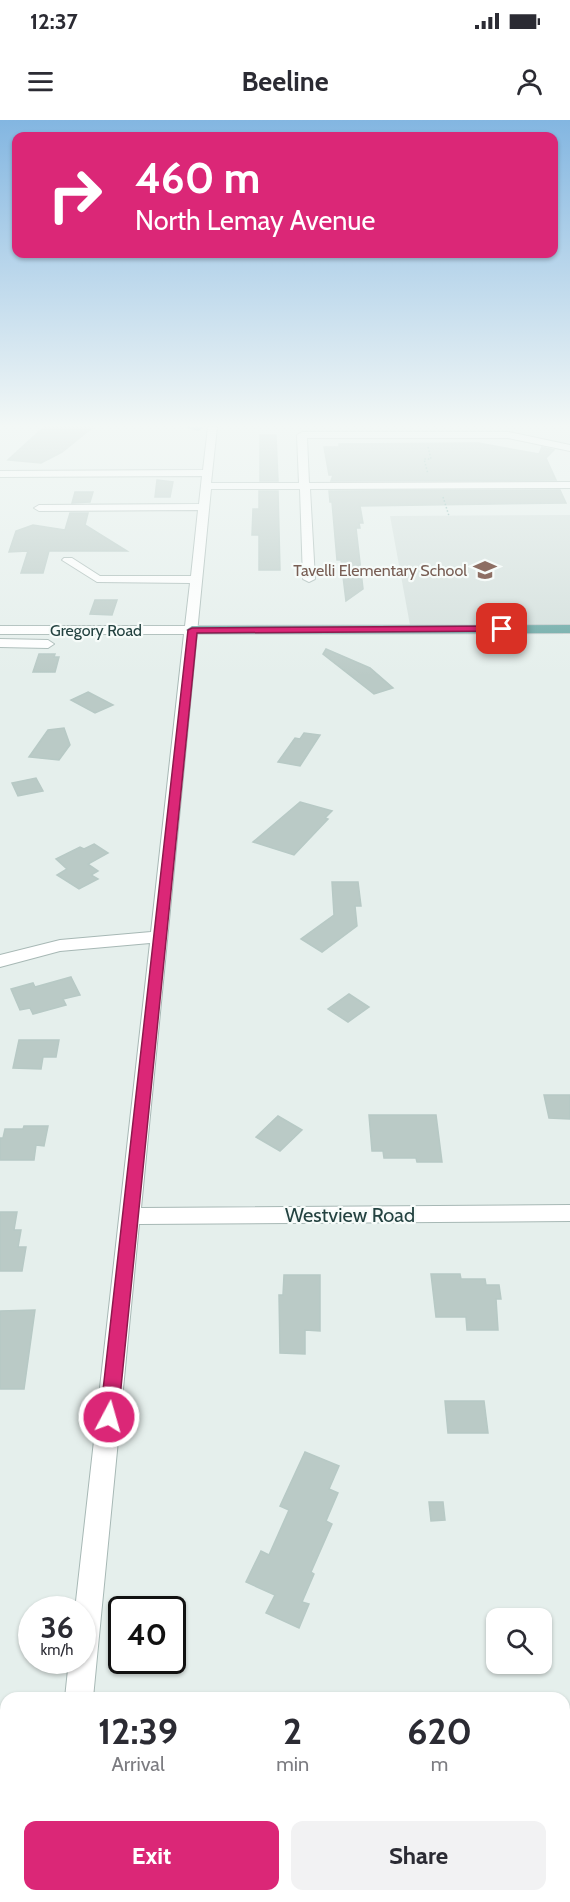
<!DOCTYPE html>
<style>
:root{--surface:#fff;--page:#f2f2f3;--text:#2b2b33;--muted:#7c7c81;--accent:#db2777}
body{margin:0;font-family:Cabin,sans-serif;background:var(--page);color:var(--text);height:100vh;display:flex;flex-direction:column;font-size:22px;white-space:nowrap}
*{box-sizing:border-box;margin:0}
p{font-size:20px;color:var(--muted)}
.icon{flex:none;width:33px;height:33px;fill:none;stroke:currentColor;stroke-width:2;stroke-linecap:round;stroke-linejoin:round}
.map{position:relative;flex:1;overflow:hidden}
.sheet{position:absolute;left:0px;top:1572px;width:570px;height:210px;display:flex;flex-direction:column;background:var(--surface);border-radius:18px 18px 0 0;box-shadow:0 2px 4px #0004}
.sheet>*{flex:none}
.banner{position:absolute;left:12px;top:12px;width:546px;height:126px;border-radius:12px;box-shadow:0 2px 4px #0004;background:#db2777;color:#fff;overflow:hidden}
.buttons{position:absolute;left:486px;top:1488px;display:grid;gap:12px}
.buttons a{display:grid;place-items:center;width:66px;height:66px;border-radius:12px;background:var(--surface);box-shadow:0 2px 4px #0004;font-size:30px}
.speed{position:absolute;left:18px;top:1476px;display:flex;gap:12px;font-size:30px;font-weight:700;text-align:center}
.speed>*{display:grid;place-content:center;width:78px;height:78px;border-radius:50%;background:var(--surface);box-shadow:0 2px 4px #0004;line-height:1}
.speed small{font-size:15px;font-weight:400}
.speed .limit{border:3px solid #111;border-radius:9px;background:#fff;color:#111}
.pin{position:absolute;display:grid;place-items:center;width:51px;height:51px;color:#fff;margin:-26px;border-radius:12px;box-shadow:0 3px 9px #0006}
.me{position:absolute;width:66px;margin:-33px;rotate:6deg;stroke-linejoin:round;filter:drop-shadow(0 0 4px #0008)}
.turn{display:flex;align-items:center;gap:21px;height:126px;padding:0 24px;font-size:27px}
.turn .icon{width:78px;height:78px;stroke-width:2.5}
.turn b{display:block;font-size:42px;line-height:51px}
.eta{display:flex;justify-content:space-evenly;align-items:center;height:102px;text-align:center}
.eta b{font-size:36px;font-weight:800;line-height:42px}
.primary-button{display:flex;gap:12px;margin-top:auto;padding:12px 24px}
.primary-button a{flex:1;height:69px;border-radius:12px;background:var(--accent);color:#fff;font-size:24px;font-weight:800;line-height:69px;text-align:center}
.primary-button a+a{background:var(--page);color:var(--text)}
.status{display:flex;justify-content:space-between;align-items:center;height:42px;padding:0 30px;background:var(--surface);direction:ltr}
.status svg{height:16px;fill:currentColor}
header{display:flex;justify-content:space-between;align-items:center;height:78px;padding:0 24px;background:var(--surface);font-size:27px;font-weight:800}
.map>svg:first-child{display:block}
.built{fill:#d3dfdc}
.lines{fill:none;stroke-linecap:round;stroke-linejoin:round}
.canal{fill:#8bbad6;fill-rule:evenodd}
.building{fill:#bacac6;stroke:#b7c9c5;stroke-width:1.5}
.minor-casing{stroke:#a7b8b5;stroke-width:2}
.major-casing{stroke:#c1caca;stroke-width:2}
.path{stroke:#84b4af;stroke-width:1.5;stroke-dasharray:1.5 2;stroke-linecap:butt}
.minor{fill:#fff;fill-rule:evenodd}
.major{fill:#67a6a3;fill-rule:evenodd}
.route{fill:#db2777;stroke:#8e194d;stroke-width:1.5}
.labels{text-anchor:middle;dominant-baseline:central;stroke-width:4.5;stroke-linejoin:round;paint-order:stroke}
.far-education-label{font-size:16px;fill:#785e54;stroke:#f6fbf9;text-anchor:end}
.far-street-label{font-size:16px;fill:#234240;stroke:#f6fbf9}
.street-label{font-size:20px;fill:#234240;stroke:#f6fbf9}
</style>
<div class="status"><b>12:37</b><svg viewBox="0 0 49 12"><path d="M0 12V9h3v3zM5 12V6h3v6zM10 12V3h3v9zM15 12V0h3v12zM26 1h20v11H26zM47 4h2v5h-2z"/></svg></div>
<header><svg class="icon" aria-label="menu" viewBox="0 0 24 24"><path d="M4 6h16M4 12h16M4 18h16"/></svg>Beeline<svg class="icon" aria-label="person" viewBox="0 0 24 24"><circle cx="12" cy="8" r="4"/><path d="M4 21q1-7 8-7t8 7"/></svg></header>
<div class="map">
<svg width="570" height="1782" viewBox="0 0 570 1782">
<rect width="100%" height="100%" fill="#e5efec"/>
<!-- built -->
<path class="built" d="M570,395V506L410,505L390,396Z"/>
<g class="lines">
<!-- canal -->
<path class="canal" d="M184,307H202L203,308L198,311Z"/>
</g>
<!-- building -->
<g class="building">
<path d="M44,307H93L62,332L41,343L8,340Z"/>
<path d="M260,315H276L278,361H260Z"/>
<path d="M478,323L539,334L542,327L554,330L546,338L556,360L331,361L333,355H329L324,327H339V324Z"/>
<path d="M157,360L173,362L170,377H155Z"/>
<path d="M560,370L566,383L360,386L363,403H359L360,408H356L363,469L346,481L341,440H337L332,382H330L329,371Z"/>
<path d="M259,371H278L280,450H259V415H252L253,389H259Z"/>
<path d="M75,372H93L90,382L72,383Z"/>
<path d="M70,393H88L85,405L127,431H49L43,453H21L28,431L9,432L16,411L33,405L65,410Z"/>
<path d="M95,480H117L112,495L90,494Z"/>
<path d="M326,529L370,548L393,568L374,574L323,534Z"/>
<path d="M39,534H55L54,537H59L55,552H33Z"/>
<path d="M88,572L113,585L95,593L71,580Z"/>
<path d="M64,608L70,625L59,640L29,637L48,610Z"/>
<path d="M304,613L320,615L300,646L278,642L295,618L300,619Z"/>
<path d="M36,658L43,671L18,676L12,663Z"/>
<path d="M300,682L332,691L325,698L328,699L294,735L253,722Z"/>
<path d="M94,724L108,733L88,744L98,751L91,755L98,759L79,769L57,755L67,749L56,739L80,727L84,729Z"/>
<path d="M332,762H358L361,786H355L357,806L322,832L301,819L334,795Z"/>
<path d="M71,857L80,875L63,879L66,885L33,894L30,888L20,890L11,869L33,863L35,867Z"/>
<path d="M349,874L369,887L348,902L328,889Z"/>
<path d="M19,920H59L56,937H43L41,949L13,948Z"/>
<path d="M544,975H570V999L549,998Z"/>
<path d="M369,995H436L442,1042H417L416,1038H384L383,1031H372Z"/>
<path d="M278,996L302,1010L280,1031L256,1017Z"/>
<path d="M24,1006H48L44,1026L36,1025L34,1040H0V1018H3L5,1009H23Z"/>
<path d="M0,1092H17L14,1110H21L18,1127H26L22,1151H0Z"/>
<path d="M431,1154H460L461,1159H485L486,1165H499L501,1179H496L498,1210H467L466,1197H436Z"/>
<path d="M284,1155H320V1211L305,1210V1234L280,1233L279,1175H283Z"/>
<path d="M35,1190L24,1269H0V1191Z"/>
<path d="M445,1281H484L488,1313H448Z"/>
<path d="M305,1332L339,1346L329,1369L338,1373L326,1401L332,1404L311,1452L314,1454L302,1482L309,1484L299,1508L266,1493L275,1475L246,1462L261,1431L269,1435L289,1390L280,1386Z"/>
<path d="M429,1382H443L445,1400L431,1401Z"/>
</g>
<g class="lines">
<!-- minor casing -->
<g class="minor-casing">
<g id="minor">
<path d="M208,307H217L211,363H299L297,315L302,312H509L570,325V331L508,318H307L309,363L570,362V368L310,369L315,459L309,462L303,459L300,369H211L141,1088L570,1085V1101L139,1104L93,1578H65L69,1540H82V1490H75L150,823L60,831L0,847V835L60,820L151,812L184,514H0V506H185L190,463L97,462L62,440L64,438H72L100,456H191L198,390L39,391L34,388L39,385L199,384L202,356L0,357V351L203,350Z"/>
<path d="M0,519L48,520L54,524L48,528L0,527Z"/>
<path d="M43,1776H75L74,1782H42Z"/>
</g>
</g>
<!-- major casing -->
<g class="major-casing">
<path id="major" d="M570,505V513L192,514L186,510L192,506Z"/>
</g>
<!-- path -->
<g class="path">
<path d="M428,327L431,339H424L428,354"/>
<path d="M443,377L449,396"/>
</g>
<!-- minor -->
<use href="#minor" class="minor"/>
<!-- major -->
<use href="#major" class="major"/>
</g>
<!-- sky -->
<linearGradient id="sky" x2="0" y2="1"><stop stop-color="#83b6e1"/><stop offset="0.55" stop-color="#f3f8f6"/><stop offset="1" stop-color="#f3f8f6" stop-opacity="0"/></linearGradient>
<rect width="570" height="556" fill="url(#sky)"/>
<!-- route -->
<path class="route" d="M502,506L505,507V511L197,513L118,1297L116,1303L109,1305L103,1303L100,1297L188,510L192,508Z"/>
<!-- icons -->
<defs>
<g id="school-bare" transform="scale(1.8)"><path d="M0-5L7-2L0 1L-7-2ZM-4 1L0 2.5L4 1V4Q0 6-4 4Z" fill="#8d6e63" stroke="#f6fbf9" stroke-width="2.5" paint-order="stroke"/></g>
</defs>
<g fill-rule="evenodd">
<use href="#school-bare" x="485" y="450"/>
</g>
<g class="labels">
<!-- far-education labels -->
<g class="far-education-label">
<text x="467" y="450">Tavelli Elementary School</text>
</g>
<!-- far-street labels -->
<g class="far-street-label">
<text x="96" y="510">Gregory Road</text>
</g>
<!-- street labels -->
<g class="street-label">
<text x="350" y="1095">Westview Road</text>
</g>
</g>
</svg>
<div class="buttons">
<a><svg class="icon" aria-label="search" viewBox="0 0 24 24"><circle cx="10" cy="10" r="6"/><path d="M15 15l6 6"/></svg></a>
</div>
<div class="speed"><div>36<small>km/h</small></div><div class="limit">40</div></div>
<div class="pin" style="left:502px;top:509px;background:#d93025"><svg class="icon" aria-label="arrive" viewBox="0 0 24 24"><path d="M6 21V4h12l-3 4 3 4H6"/></svg></div>
<svg class="me" style="left:109px;top:1297px" viewBox="-20 -20 40 40"><circle r="17" fill="#db2777" stroke="#fff" stroke-width="3"/><path d="M0-11L8 9 0 5-8 9z" fill="#fff"/></svg>
<div class="banner">
<div class="turn"><svg class="icon" aria-label="right" viewBox="0 0 24 24"><path d="M7 20v-9h11M14 6l5 5-5 5"/></svg><div><b>460 m</b>North Lemay Avenue</div></div>
</div>
<section class="sheet">
<div class="eta">
<div><b>12:39</b><p>Arrival</p></div>
<div><b>2</b><p>min</p></div>
<div><b>620</b><p>m</p></div>
</div>
<div class="primary-button"><a>Exit</a><a>Share</a></div>
</section>
</div>
